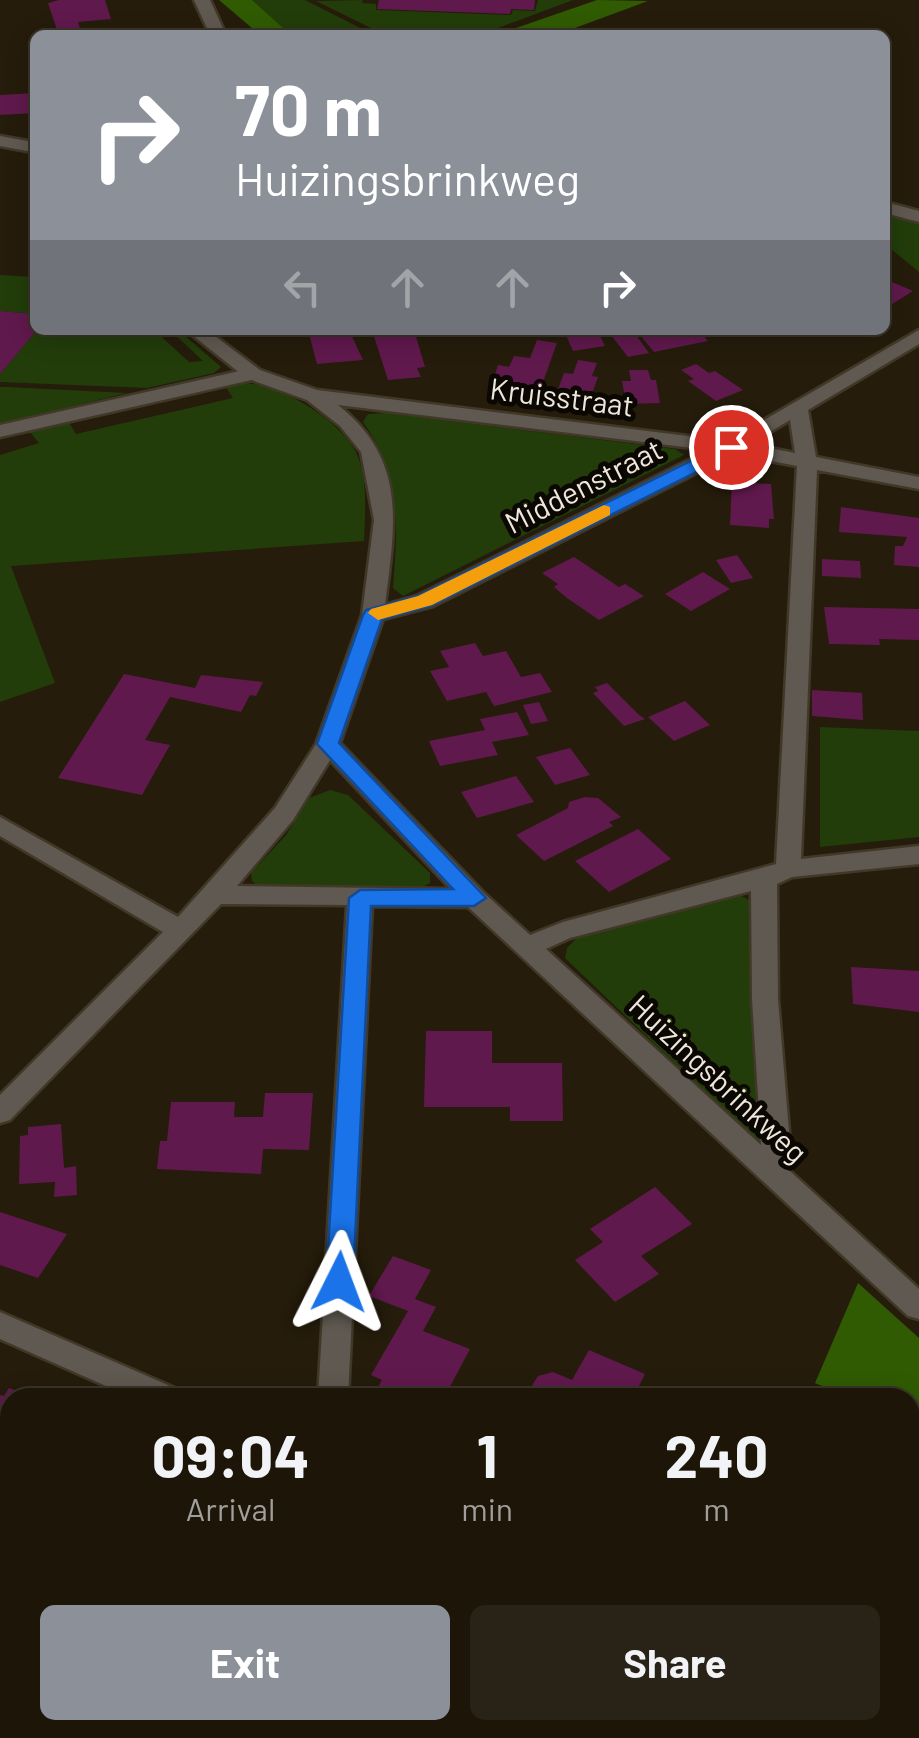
<!DOCTYPE html>
<style>
:root{--surface:#1c1508;--page:#292216;--text:#f1f3f6;--muted:#a09f9c;--line:#3a3429;--accent:#8c9099}
body{margin:0;font-family:Barlow,sans-serif;background:var(--page);color:var(--text);height:100vh;display:flex;flex-direction:column;font-size:38px;white-space:nowrap}
*{box-sizing:border-box;margin:0}
p{font-size:32px;color:var(--muted)}
.icon{flex:none;width:55px;height:55px;fill:none;stroke:currentColor;stroke-width:2;stroke-linecap:round;stroke-linejoin:round}
.map{position:relative;flex:1;overflow:hidden}
.sheet{position:absolute;left:0px;top:1388px;width:920px;height:352px;display:flex;flex-direction:column;background:var(--surface);border-radius:30px 30px 0 0;box-shadow:0 5px 25px #0003,0 0 0 2px var(--line)}
.sheet>*{flex:none}
.hud{position:absolute;left:30px;top:30px;width:860px;height:305px;border-radius:15px;box-shadow:0 5px 25px #0003,0 0 0 2px var(--line);background:#8c9099;color:#fff;overflow:hidden}
.pin{position:absolute;display:grid;place-items:center;width:85px;height:85px;color:#fff;margin:-42px;border:5px solid #fff;border-radius:50%;box-shadow:0 2px 10px #0007}
.me{position:absolute;width:110px;margin:-55px;rotate:3deg;stroke-linejoin:round;filter:drop-shadow(0 0 8px #0008)}
.turn{display:flex;align-items:center;gap:35px;height:210px;padding:0 40px;font-size:45px}
.turn .icon{width:130px;height:130px;stroke-width:2.5}
.turn b{display:block;font-size:70px;line-height:85px}
.lanes{display:flex;align-items:center;height:95px;padding:0 40px;background:#0003;justify-content:center;gap:50px;direction:ltr}
.lanes .off{opacity:.35}
.eta{display:flex;justify-content:space-evenly;align-items:center;height:170px;text-align:center}
.eta b{font-size:60px;font-weight:700;line-height:70px}
.primary-button{display:flex;gap:20px;margin-top:auto;padding:20px 40px}
.primary-button a{flex:1;height:115px;border-radius:15px;background:var(--accent);color:#fff;font-size:40px;font-weight:700;line-height:115px;text-align:center}
.primary-button a+a{background:var(--page);color:var(--text)}
.map>svg:first-child{display:block}
.green{fill:#223d0a}
.forest{fill:#305b02}
.building{fill:#60194d}
.lines{fill:none;stroke-linecap:round;stroke-linejoin:round}
.service-casing{stroke:#413828;stroke-width:5}
.minor-casing{stroke:#413828;stroke-width:5}
.service{fill:#5f5951;fill-rule:evenodd}
.minor{fill:#5f5951;fill-rule:evenodd}
.route{fill:#1a73e8;stroke:#114b97;stroke-width:2.5}
.slow{fill:#f59e0b}
.labels{text-anchor:middle;dominant-baseline:central;stroke-width:10;stroke-linejoin:round;paint-order:stroke}
.street-label{font-size:30px;fill:#ede7dc;stroke:#0b0702}
</style>
<div class="map">
<svg width="919" height="1738" viewBox="0 0 919 1738">
<rect width="100%" height="100%" fill="#251c0b"/>
<!-- green -->
<g class="green">
<path d="M252,0H305L368,32L443,35H291Z"/>
<path d="M363,0L362,3L376,4V10L511,15L513,10L535,11L538,0H573L487,32L371,28L316,1Z"/>
<path d="M885,210L919,219V272L885,244Z"/>
<path d="M0,275L35,277V314L0,311Z"/>
<path d="M37,330H154L189,362L203,361L170,330H178L221,367L214,373L147,388L0,382V374Z"/>
<path d="M246,383C281,386 333,416 353,447C369,472 365,512 364,541L11,566L55,683L0,702V455L39,443L29,431L68,421L76,434L233,398L225,386Z"/>
<path d="M0,387H6L127,393L0,424Z"/>
<path d="M386,413L675,449L684,455L403,596L393,588C398,525 401,475 363,422L368,414Z"/>
<path d="M820,727L919,731V837L820,847Z"/>
<path d="M330,790L348,795L430,873V883L417,890L260,888L252,881L251,873L286,835L309,798Z"/>
<path d="M736,893L753,902L755,907L752,1013L764,1142L755,1140L565,958L567,948L578,937L697,901Z"/>
<path d="M20,1730H166L163,1738H15Z"/>
<path d="M310,1730H750L746,1738H308Z"/>
</g>
<!-- forest -->
<g class="forest">
<path d="M219,0H252L291,35H260Z"/>
<path d="M597,0L648,1L556,35H496Z"/>
<path d="M858,1283L919,1338V1680L910,1677V1398L817,1397L822,1386L815,1383Z"/>
</g>
<!-- building -->
<g class="building">
<path d="M59,0H105L111,19L78,22L80,28L57,30L48,3Z"/>
<path d="M379,0H535L534,10L511,9L510,14L377,9Z"/>
<path d="M35,93V113L0,115V95Z"/>
<path d="M885,279L913,291L889,306L885,304Z"/>
<path d="M0,311L35,314L37,330L0,374Z"/>
<path d="M308,330H349L363,360L317,364Z"/>
<path d="M372,330H414L425,367L417,368L421,377L388,380Z"/>
<path d="M591,330H597L605,346L573,351L565,333Z"/>
<path d="M636,330H699L708,341L654,352Z"/>
<path d="M633,331L649,353L628,357L611,335Z"/>
<path d="M537,340L557,343L539,393L505,389L509,379L494,377L498,365L509,367L514,356L530,358Z"/>
<path d="M578,360L597,363L592,376L598,377L590,399L556,395L564,373L573,374Z"/>
<path d="M696,364L709,373L715,371L743,390L716,401L688,381L694,379L681,370Z"/>
<path d="M629,370H648L651,380H656L660,403L626,404L622,381H631Z"/>
<path d="M732,482L771,484L774,519H769V528L730,525Z"/>
<path d="M841,507L919,518V567L894,565L895,546H903L907,537L839,532Z"/>
<path d="M737,555L753,578L731,583L716,560Z"/>
<path d="M574,557L619,587L625,584L644,596L599,620L567,598L554,587L558,584L542,573Z"/>
<path d="M822,559L860,561L861,578L822,576Z"/>
<path d="M703,572L730,589L691,611L665,594Z"/>
<path d="M824,607L919,609V640L879,639L880,645L829,644Z"/>
<path d="M475,643L483,656L506,651L521,677L540,673L552,692L494,706L486,692L447,701L430,671L449,667L440,651Z"/>
<path d="M124,674L195,688L201,675L263,682L256,696L250,695L241,712L170,697L145,740L170,745L142,795L58,778Z"/>
<path d="M607,683L638,714L645,719L624,726L593,693L598,691L595,687Z"/>
<path d="M812,690L862,693L863,720L812,716Z"/>
<path d="M685,701L710,725L674,741L648,717Z"/>
<path d="M539,702L548,721L531,724L523,705Z"/>
<path d="M517,712L529,735L492,742L498,755L440,766L429,741L485,730L480,719Z"/>
<path d="M570,748L590,775L555,785L536,757Z"/>
<path d="M516,776L534,802L477,818L461,792Z"/>
<path d="M585,797L598,798L621,817L609,822L613,826L544,861L516,835L568,808L569,802Z"/>
<path d="M638,829L671,859L609,892L575,861Z"/>
<path d="M851,967L919,971V1012L853,1004Z"/>
<path d="M426,1031H492V1063H562L563,1121H510V1107H424Z"/>
<path d="M265,1093H313L309,1150L263,1149L261,1174L157,1169L160,1141H167L171,1102H235L234,1117H263Z"/>
<path d="M61,1124L64,1168L76,1166L77,1195L54,1197L55,1182L19,1184L20,1136L28,1135V1127Z"/>
<path d="M655,1187L692,1224L641,1256L659,1274L615,1302L575,1260L603,1242L590,1229Z"/>
<path d="M0,1212L67,1234L38,1278L0,1265Z"/>
<path d="M393,1256L431,1270L415,1299L436,1307L423,1331L470,1349L444,1398H372L382,1380L371,1375L408,1311L369,1296Z"/>
<path d="M589,1350L645,1374L633,1398H524L538,1376L553,1372L572,1380Z"/>
<path d="M9,1388L35,1397L10,1398V1479L0,1476V1395L4,1396Z"/>
<path d="M0,1518L10,1523V1538L0,1556Z"/>
</g>
<g class="lines">
<!-- service casing -->
<g class="service-casing">
<g id="service">
<path d="M0,136L33,142L35,147L27,151L0,146Z"/>
<path d="M253,368L260,370V378L0,437V425Z"/>
</g>
</g>
<!-- minor casing -->
<g class="minor-casing">
<g id="minor">
<path d="M194,0H210L226,35H210Z"/>
<path d="M885,202L919,211V222L885,213Z"/>
<path d="M186,330H207L260,370L317,390L728,441L919,330V344L808,410L816,457L919,477V489L817,470L801,859L919,846V864L792,877L777,884L778,999L790,1143L780,1162L919,1289V1319L908,1316L468,907L372,906L348,1398H318L347,905L221,904L10,1120L0,1123V1095L163,932L0,836V817L178,917L275,808L316,744L362,615L374,520L361,452L340,426L307,400L246,378ZM338,405L709,450L417,596L385,605C395,525 408,460 338,405ZM790,420L795,453L750,444ZM734,454L797,466L776,864L563,922L530,935L483,892L340,743L383,619L433,606ZM330,760L451,889L237,886L293,820ZM751,891L752,999L761,1145L546,949L570,938Z"/>
<path d="M0,1312L177,1389L181,1398H133L0,1339Z"/>
<path d="M910,1675L919,1678V1710L910,1707Z"/>
<path d="M280,1730H314L312,1738H278Z"/>
</g>
</g>
<!-- service -->
<use href="#service" class="service"/>
<!-- minor -->
<use href="#minor" class="minor"/>
</g>
<!-- route -->
<path class="route" d="M731,441L738,443V451L432,605L382,619L339,743L486,898L474,906H371L353,1282L349,1290L339,1293L330,1290L326,1282L349,898L360,890L453,889L317,744L363,615L366,610L418,596Z"/>
<!-- slow -->
<path class="slow" d="M604,505L610,507V515L432,605L378,620L368,613L371,609L418,596Z"/>
<g class="labels">
<!-- street labels -->
<g class="street-label">
<text transform="translate(562 396) rotate(7)">Kruisstraat</text>
<text transform="translate(583 485) rotate(-27)">Middenstraat</text>
<text transform="translate(719 1078) rotate(43)">Huizingsbrinkweg</text>
</g>
</g>
</svg>
<div class="pin" style="left:731px;top:447px;background:#d93025"><svg class="icon" aria-label="arrive" viewBox="0 0 24 24"><path d="M6 21V4h12l-3 4 3 4H6"/></svg></div>
<svg class="me" style="left:339px;top:1282px" viewBox="-20 -20 40 40"><path d="M0-17L14 15 0 8-14 15z" fill="#1a73e8" stroke="#fff" stroke-width="4"/></svg>
<div class="hud">
<div class="turn"><svg class="icon" aria-label="right" viewBox="0 0 24 24"><path d="M7 20v-9h11M14 6l5 5-5 5"/></svg><div><b>70 m</b>Huizingsbrinkweg</div></div>
<div class="lanes"><svg class="icon off" aria-label="left" viewBox="0 0 24 24"><path d="M17 20v-9H6M10 6l-5 5 5 5"/></svg><svg class="icon off" aria-label="ahead" viewBox="0 0 24 24"><path d="M12 20V5M6 11l6-6 6 6"/></svg><svg class="icon off" aria-label="ahead" viewBox="0 0 24 24"><path d="M12 20V5M6 11l6-6 6 6"/></svg><svg class="icon" aria-label="right" viewBox="0 0 24 24"><path d="M7 20v-9h11M14 6l5 5-5 5"/></svg></div>
</div>
<section class="sheet">
<div class="eta">
<div><b>09:04</b><p>Arrival</p></div>
<div><b>1</b><p>min</p></div>
<div><b>240</b><p>m</p></div>
</div>
<div class="primary-button"><a>Exit</a><a>Share</a></div>
</section>
</div>
